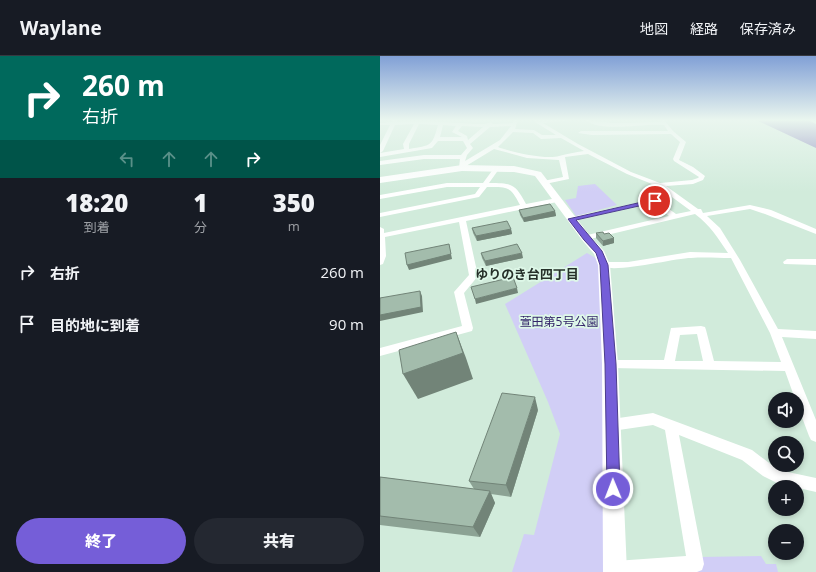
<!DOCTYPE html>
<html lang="ja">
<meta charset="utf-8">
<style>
:root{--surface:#171b24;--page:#242831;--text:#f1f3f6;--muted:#9ea1a6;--line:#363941;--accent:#755ed8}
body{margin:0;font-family:"Open Sans","Noto Sans JP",sans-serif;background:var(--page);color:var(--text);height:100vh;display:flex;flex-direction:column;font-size:15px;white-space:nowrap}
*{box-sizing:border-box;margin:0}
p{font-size:13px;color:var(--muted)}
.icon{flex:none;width:22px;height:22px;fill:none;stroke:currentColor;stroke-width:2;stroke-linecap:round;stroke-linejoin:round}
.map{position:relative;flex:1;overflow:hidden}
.sheet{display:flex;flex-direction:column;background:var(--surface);width:380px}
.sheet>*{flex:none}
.top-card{background:#00695c;color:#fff;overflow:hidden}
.buttons{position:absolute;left:388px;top:336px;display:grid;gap:8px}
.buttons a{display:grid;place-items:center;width:36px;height:36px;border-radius:50%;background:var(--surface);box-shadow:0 2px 6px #0003;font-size:20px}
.pin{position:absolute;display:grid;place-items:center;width:34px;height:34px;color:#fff;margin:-17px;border:2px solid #fff;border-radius:50%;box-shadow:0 1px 4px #0007}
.me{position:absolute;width:44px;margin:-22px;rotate:359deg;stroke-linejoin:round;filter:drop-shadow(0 0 3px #0008)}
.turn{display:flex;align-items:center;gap:14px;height:84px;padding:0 16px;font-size:18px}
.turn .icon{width:52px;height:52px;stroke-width:2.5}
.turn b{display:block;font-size:28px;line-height:34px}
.lanes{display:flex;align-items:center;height:38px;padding:0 16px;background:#0003;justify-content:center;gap:20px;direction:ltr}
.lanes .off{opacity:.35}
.eta{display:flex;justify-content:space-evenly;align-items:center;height:68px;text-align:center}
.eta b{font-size:24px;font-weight:800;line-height:28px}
.action{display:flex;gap:8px;margin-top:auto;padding:8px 16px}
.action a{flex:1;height:46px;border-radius:24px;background:var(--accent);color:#fff;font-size:16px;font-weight:800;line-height:46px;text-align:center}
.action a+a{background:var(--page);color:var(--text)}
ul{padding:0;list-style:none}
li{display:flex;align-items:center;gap:12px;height:52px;padding:0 16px}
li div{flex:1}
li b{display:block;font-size:15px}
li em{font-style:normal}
header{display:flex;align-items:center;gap:24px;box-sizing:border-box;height:56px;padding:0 20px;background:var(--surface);border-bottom:1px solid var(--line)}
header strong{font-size:19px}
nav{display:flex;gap:22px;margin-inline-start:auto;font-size:14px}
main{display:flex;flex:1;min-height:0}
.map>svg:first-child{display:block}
.green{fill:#d1cef6}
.water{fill:#8781bb}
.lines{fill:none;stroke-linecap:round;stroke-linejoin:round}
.street{fill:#fff;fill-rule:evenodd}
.secondary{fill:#fff;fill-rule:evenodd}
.wall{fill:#8ca294}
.shaded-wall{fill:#728478}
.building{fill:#a3bcac;stroke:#728478}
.route{fill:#755ed8;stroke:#4c3d8c}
.labels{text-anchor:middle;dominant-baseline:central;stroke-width:3.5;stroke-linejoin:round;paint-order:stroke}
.park-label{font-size:12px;fill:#332469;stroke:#def8e8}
.neighbourhood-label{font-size:13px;font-weight:bold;fill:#263029;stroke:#def8e8}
</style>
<header>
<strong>Waylane</strong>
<nav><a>地図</a><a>経路</a><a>保存済み</a></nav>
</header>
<main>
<section class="sheet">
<div class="top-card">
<div class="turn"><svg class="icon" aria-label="right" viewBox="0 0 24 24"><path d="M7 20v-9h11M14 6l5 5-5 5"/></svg><div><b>260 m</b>右折</div></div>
<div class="lanes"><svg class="icon off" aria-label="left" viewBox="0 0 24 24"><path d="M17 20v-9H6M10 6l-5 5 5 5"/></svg><svg class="icon off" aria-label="ahead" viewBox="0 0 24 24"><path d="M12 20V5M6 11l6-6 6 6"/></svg><svg class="icon off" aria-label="ahead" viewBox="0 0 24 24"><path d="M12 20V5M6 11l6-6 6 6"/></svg><svg class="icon" aria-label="right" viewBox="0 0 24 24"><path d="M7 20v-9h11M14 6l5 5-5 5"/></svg></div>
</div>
<div class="eta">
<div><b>18:20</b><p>到着</p></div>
<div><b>1</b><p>分</p></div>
<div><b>350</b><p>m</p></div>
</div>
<ul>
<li><svg class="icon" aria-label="right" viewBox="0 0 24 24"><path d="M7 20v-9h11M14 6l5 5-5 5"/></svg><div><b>右折</b></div><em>260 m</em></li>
<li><svg class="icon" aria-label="arrive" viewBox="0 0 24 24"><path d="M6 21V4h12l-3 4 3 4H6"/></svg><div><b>目的地に到着</b></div><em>90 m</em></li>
</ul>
<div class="action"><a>終了</a><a>共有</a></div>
</section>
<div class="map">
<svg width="436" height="516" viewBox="0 0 436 516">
<rect width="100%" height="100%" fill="#d1ebdb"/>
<!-- green -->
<g class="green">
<path d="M215,128L237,149L196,160L185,144L196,142L198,130Z"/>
<path d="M207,197L219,204L234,516H132L144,478L154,479L180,378L168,346L125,248Z"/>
<path d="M381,500L386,508H396L398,516H238L319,501Z"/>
</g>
<!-- water -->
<path class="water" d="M376,64H428L436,68V92Z"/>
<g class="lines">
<!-- street -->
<g class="street">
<path d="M13,64H17V66C38,64 60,66 81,67C91,67 101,70 111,66L113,68L133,67L134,64H138L135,73L154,74L162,79H176L152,64H191L163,67L198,88L251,116L280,127L312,124L318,122L319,121L294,105L293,103L300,86L291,78L212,79L198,77L201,75H288L284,69C262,67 222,77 205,64L233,67L281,66L280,64H284L293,75L306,86L299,104L313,111L325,120L323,124L313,128L286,130L318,153H321L323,157L370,149L391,154L436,173V178L385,158L370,153L327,160L340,172L360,204L398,273L436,275V283L402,281L436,364V386L431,384L429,380L417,348V343H415L405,315L230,312L226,311L224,308L226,305L230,304H284L291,272L321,270L325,271L326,274L334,305L401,306L390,277L351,202C338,202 324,201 311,202C294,202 230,219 220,209L224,206H248L310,196L348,197C338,182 330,169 315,158L206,184L202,182L203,180L289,160L274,147L192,165L188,163L192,161L275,143L296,158L311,155L277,130L247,118L208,98L185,101L189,123L165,128L162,126L163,125L183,121L179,104L147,102L114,93L86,110L82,114L79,112L80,103H44L0,109V105L44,99H81L87,92L83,85H58L52,92L0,101V97L24,93L23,88L34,68L15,69L3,95L0,97V89L10,69H0V67L12,66ZM39,68L58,69C52,91 51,89 29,93V88ZM63,69L76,70L72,76L82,81H60ZM82,70L103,71L88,84L87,80L78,75ZM131,70L120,84L85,105L87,99L93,92L90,88L110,71ZM133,76L153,77L161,83L181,82L204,95C195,96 187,98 179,100C167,104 130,96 118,91ZM317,278L323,305H295L300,279Z"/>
<path d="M116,111L119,113L109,127C133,127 135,128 146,148L177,142L180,144L177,146L86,165L98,220L84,237L93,272L92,275L0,300V292L82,270L74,236L89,219L79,166L5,181L6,200L3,208L0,209V171L4,173V177L140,149C130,130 128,131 107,131L99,141L0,161V157L95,138L100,131H67L0,143V139L67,127H103L114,112Z"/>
<path d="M407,203H436V209L404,208L403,206Z"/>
<path d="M273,357L372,394L393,410L403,415L436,422V436L397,427L383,420L362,404L299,379L324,508L322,514L317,516H228L227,513L229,507L235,505L306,500L285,374L273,369L232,375L227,373L225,369L227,365L232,363Z"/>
</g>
<!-- secondary -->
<path class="secondary" d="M82,109L134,110L161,116L210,180L224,195L230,209L238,308L247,516H223L222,308L218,209L214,198L202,184L161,128L155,120L134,116L82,115L0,127V121Z"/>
</g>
<!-- wall -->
<g class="wall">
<path d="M139,154L175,155L176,160L144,166L140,159Z"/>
<path d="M92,172L131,173L132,178L97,185L93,177Z"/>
<path d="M216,177L224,178L234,182V187L223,190L216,182Z"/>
<path d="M101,197L143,202L106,210L102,202Z"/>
<path d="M158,354L131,441L111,438L115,447L100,481L0,469V421L94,433L89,425Z"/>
</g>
<!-- shaded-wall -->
<g class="shaded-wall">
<path d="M175,155L176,160L144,166L143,162Z"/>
<path d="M131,173L132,178L97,185L96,180Z"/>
<path d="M234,182V187L223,190V185Z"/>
<path d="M69,188L72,203L29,214L27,209Z"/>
<path d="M142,197L143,202L106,210L105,205Z"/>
<path d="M137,232L138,237L96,248L95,243Z"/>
<path d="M40,235L42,240L43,256L0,265V259Z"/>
<path d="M76,276L86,302L93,323L38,343L23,318Z"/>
<path d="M155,341L158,354L131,441L126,429Z"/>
<path d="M110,435L115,447L100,481L93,471Z"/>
</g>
<!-- building -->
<g class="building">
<path d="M170,148L175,155L143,162L139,154Z"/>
<path d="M127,165L131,173L96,180L92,172Z"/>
<path d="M223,176L224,178L229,177L234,182L223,185L216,177Z"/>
<path d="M69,188L71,198L27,209L25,197Z"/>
<path d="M137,188L142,197L105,205L101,197Z"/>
<path d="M133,221L137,232L95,243L91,231Z"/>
<path d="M40,235L41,251L0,259V242Z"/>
<path d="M76,276L83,297L23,318L19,294Z"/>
<path d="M122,337L155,341L126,429L89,425Z"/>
<path d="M0,421L110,435L93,471L0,460Z"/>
</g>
<!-- sky -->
<linearGradient id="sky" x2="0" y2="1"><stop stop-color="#81a0d6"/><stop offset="0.47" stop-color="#eaf6ef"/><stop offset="1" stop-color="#eaf6ef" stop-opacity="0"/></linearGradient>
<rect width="436" height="136" fill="url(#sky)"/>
<!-- route -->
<path class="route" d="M275,143H277V146L196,164L222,195L228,209L236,308L240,433L238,438L233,440L229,438L227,433L225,308L220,209L216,197L204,184L188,163Z"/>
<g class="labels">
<!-- park labels -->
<g class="park-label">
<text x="179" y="265">萱田第5号公園</text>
</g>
<!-- neighbourhood labels -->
<g class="neighbourhood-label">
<text x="147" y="218">ゆりのき台四丁目</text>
</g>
</g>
</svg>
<div class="buttons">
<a><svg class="icon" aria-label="sound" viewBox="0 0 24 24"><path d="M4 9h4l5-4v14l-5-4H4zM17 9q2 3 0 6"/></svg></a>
<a><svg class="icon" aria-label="search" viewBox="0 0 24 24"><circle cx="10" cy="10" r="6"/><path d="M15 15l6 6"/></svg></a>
<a>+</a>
<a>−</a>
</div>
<div class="pin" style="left:275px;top:145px;background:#d93025"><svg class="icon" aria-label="arrive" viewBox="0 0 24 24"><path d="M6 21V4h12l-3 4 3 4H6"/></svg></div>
<svg class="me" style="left:233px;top:433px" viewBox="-20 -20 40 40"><circle r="17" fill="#755ed8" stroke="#fff" stroke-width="3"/><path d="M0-11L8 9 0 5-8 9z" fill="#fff"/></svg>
</div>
</main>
